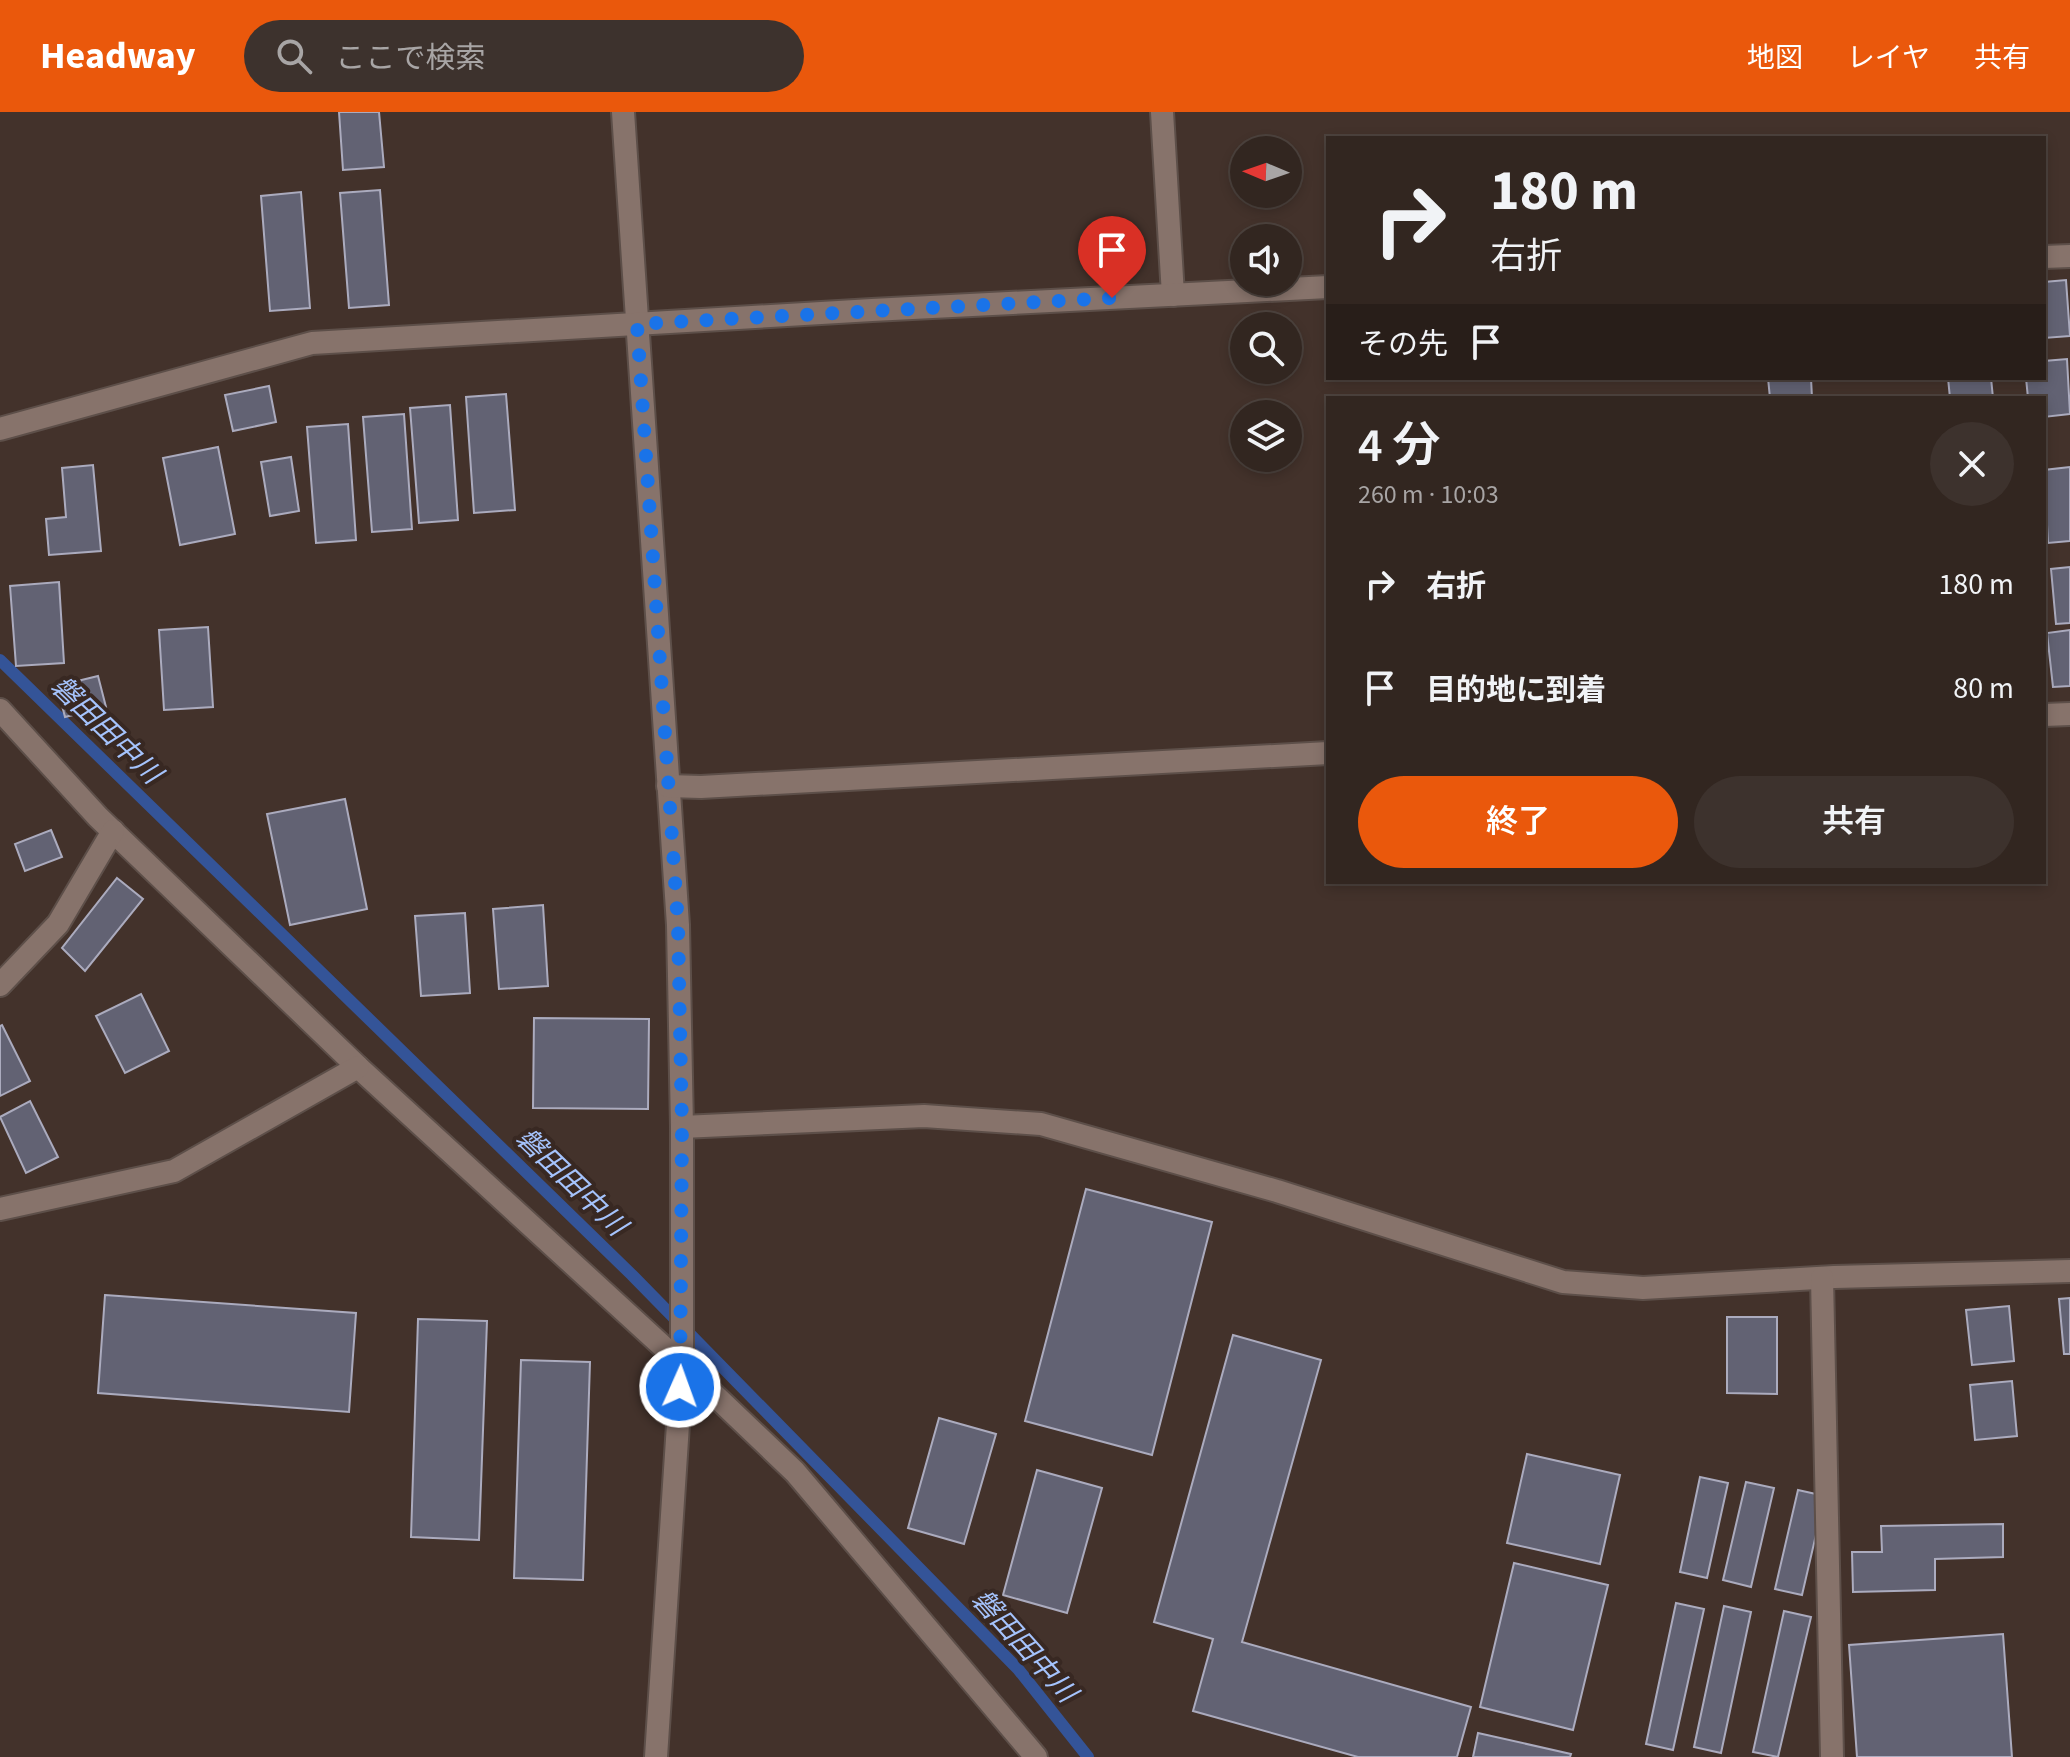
<!DOCTYPE html>
<html lang="ja">
<meta charset="utf-8">
<style>
:root{--surface:#322620;--page:#3d322d;--text:#f1f3f6;--muted:#a8a5a5;--line:#4d433e;--accent:#ea580c}
body{margin:0;font-family:"Source Sans 3","Noto Sans JP",sans-serif;background:var(--page);color:var(--text);height:100vh;display:flex;flex-direction:column;font-size:30px;white-space:nowrap}
*{box-sizing:border-box;margin:0}
p{font-size:26px;color:var(--muted)}
.icon{flex:none;width:44px;height:44px;fill:none;stroke:currentColor;stroke-width:2;stroke-linecap:round;stroke-linejoin:round}
.map{position:relative;flex:1;overflow:hidden}
.side{position:absolute;left:1326px;top:284px;width:720px;height:488px;display:flex;flex-direction:column;background:var(--surface);border-radius:0px;box-shadow:0 4px 12px #0003,0 0 0 2px var(--line)}
.side>*{flex:none}
.hud{position:absolute;left:1326px;top:24px;width:720px;height:244px;border-radius:0px;box-shadow:0 4px 12px #0003,0 0 0 2px var(--line);background:#322620;color:var(--text);overflow:hidden}
.needle{width:52px;rotate:272deg}
.controls{position:absolute;left:1230px;top:24px;display:grid;gap:16px}
.controls a{display:grid;place-items:center;width:72px;height:72px;border-radius:50%;background:var(--surface);box-shadow:0 4px 12px #0003,0 0 0 2px var(--line);font-size:40px}
.pin{position:absolute;display:grid;place-items:center;width:68px;height:68px;color:#fff;margin:-82px -34px;border-radius:50% 50% 50% 0;rotate:-45deg;box-shadow:0 0 8px #0007}
.pin .icon{rotate:45deg}
.me{position:absolute;width:88px;margin:-44px;rotate:2deg;stroke-linejoin:round;filter:drop-shadow(0 0 6px #0008)}
.turn{display:flex;align-items:center;gap:28px;height:168px;padding:0 32px;font-size:36px}
.turn .icon{width:104px;height:104px;stroke-width:2.5}
.turn b{display:block;font-size:56px;line-height:68px}
.then{display:flex;align-items:center;height:76px;padding:0 32px;background:#0003;gap:16px;font-size:30px}
.round{display:grid;place-items:center;flex:none;width:84px;height:84px;border-radius:42px;background:var(--page)}
.headline{display:flex;align-items:center;justify-content:space-between;height:136px;padding:0 32px}
h1{font-size:48px;font-weight:600;line-height:60px}
.action{display:flex;gap:16px;margin-top:auto;padding:16px 32px}
.action a{flex:1;height:92px;border-radius:48px;background:var(--accent);color:#fff;font-size:32px;font-weight:600;line-height:92px;text-align:center}
.action a+a{background:var(--page);color:var(--text)}
ul{padding:0;list-style:none}
li{display:flex;align-items:center;gap:24px;height:104px;padding:0 32px}
li div{flex:1}
li b{display:block;font-size:30px}
li em{font-style:normal}
header{display:flex;align-items:center;gap:48px;box-sizing:border-box;height:112px;padding:0 40px;background:var(--accent);color:#fff}
header strong{font-size:38px}
nav{display:flex;gap:44px;margin-inline-start:auto;font-size:28px}
.search{width:560px;height:72px;background:var(--page);display:flex;align-items:center;gap:20px;box-sizing:border-box;padding:0 28px;border-radius:44px;color:var(--muted);font-size:30px}
.map>svg:first-child{display:block}
.lines{fill:none;stroke-linecap:round;stroke-linejoin:round}
.stream{stroke:#345498;stroke-width:12}
.building{fill:#626273;stroke:#ababbe;stroke-width:2}
.minor-casing{stroke:#5d4f49;stroke-width:26}
.minor{stroke:#87736b;stroke-width:22}
.route{stroke:#1a73e8;stroke-width:14;stroke-dasharray:0 25.2}
.labels{text-anchor:middle;dominant-baseline:central;stroke-width:8;stroke-linejoin:round;paint-order:stroke}
.water-label{font-size:28px;font-style:italic;fill:#a5c3fc;stroke:#382822}
</style>
<header>
<strong>Headway</strong>
<div class="search"><svg class="icon" aria-label="search" viewBox="0 0 24 24"><circle cx="10" cy="10" r="6"/><path d="M15 15l6 6"/></svg>ここで検索</div>
<nav><a>地図</a><a>レイヤ</a><a>共有</a></nav>
</header>
<div class="map">
<svg width="2070" height="1645" viewBox="0 0 2070 1645">
<rect width="100%" height="100%" fill="#43322b"/>
<g class="lines">
<!-- stream -->
<path class="stream" d="M0,548L632,1163L1018,1557L1088,1645"/>
</g>
<!-- building -->
<g class="building">
<path d="M339,0H379L384,55L343,58Z"/>
<path d="M380,78L389,193L349,196L340,81Z"/>
<path d="M301,80L310,196L270,199L261,84Z"/>
<path d="M2066,168L2070,224L2044,226V170Z"/>
<path d="M2067,247L2070,302L2044,305V286H2028L2026,266H2044V249Z"/>
<path d="M1768,266H1811L1812,286H1770Z"/>
<path d="M1948,266H1991L1993,286H1950Z"/>
<path d="M269,274L276,310L233,319L225,283Z"/>
<path d="M506,282L515,398L474,401L466,285Z"/>
<path d="M450,293L458,408L419,411L410,296Z"/>
<path d="M404,302L412,417L372,420L363,305Z"/>
<path d="M348,312L356,428L316,431L307,315Z"/>
<path d="M218,335L235,422L180,433L163,346Z"/>
<path d="M291,345L299,399L270,404L261,350Z"/>
<path d="M93,353L101,439L49,443L46,407L66,405L62,356Z"/>
<path d="M2070,355V429L2048,431L2044,358Z"/>
<path d="M2070,455V511L2056,512L2051,457Z"/>
<path d="M59,470L64,551L16,554L10,474Z"/>
<path d="M208,515L213,595L164,598L159,518Z"/>
<path d="M2070,518V574L2053,575L2047,521Z"/>
<path d="M98,564L106,595L65,605L57,574Z"/>
<path d="M345,687L367,797L290,813L267,702Z"/>
<path d="M51,718L62,745L25,759L15,732Z"/>
<path d="M117,766L143,787L85,859L62,836Z"/>
<path d="M543,793L548,874L499,877L493,797Z"/>
<path d="M465,801L470,881L421,884L415,804Z"/>
<path d="M141,882L169,939L125,961L96,904Z"/>
<path d="M534,906L649,907L648,997L533,996Z"/>
<path d="M2,913L30,969L0,984V914Z"/>
<path d="M30,989L58,1045L26,1061L0,1005Z"/>
<path d="M1086,1077L1212,1110L1152,1343L1025,1309Z"/>
<path d="M105,1183L356,1201L349,1300L98,1281Z"/>
<path d="M2070,1186V1242H2064L2059,1187Z"/>
<path d="M2009,1194L2014,1249L1972,1253L1966,1198Z"/>
<path d="M1727,1205H1777V1282L1727,1281Z"/>
<path d="M418,1207L487,1209L479,1428L411,1425Z"/>
<path d="M1233,1223L1321,1248L1242,1530L1471,1595L1457,1645H1358L1193,1599L1213,1527L1154,1510Z"/>
<path d="M521,1248L590,1250L583,1468L514,1466Z"/>
<path d="M2012,1269L2017,1324L1975,1328L1970,1273Z"/>
<path d="M939,1306L996,1322L964,1432L908,1416Z"/>
<path d="M1527,1342L1620,1363L1600,1452L1507,1431Z"/>
<path d="M1037,1358L1102,1376L1067,1501L1003,1483Z"/>
<path d="M1700,1365L1728,1371L1707,1466L1680,1460Z"/>
<path d="M1746,1370L1774,1376L1751,1475L1723,1468Z"/>
<path d="M1798,1378L1825,1384L1802,1483L1775,1477Z"/>
<path d="M2003,1412V1445L1935,1447V1478L1853,1480L1852,1440H1882L1881,1414Z"/>
<path d="M1514,1451L1608,1473L1573,1618L1480,1595Z"/>
<path d="M1676,1491L1704,1497L1673,1638L1646,1632Z"/>
<path d="M1724,1494L1751,1500L1721,1641L1694,1635Z"/>
<path d="M1784,1499L1811,1505L1778,1645L1753,1640Z"/>
<path d="M2003,1522L2012,1645H1857L1849,1533Z"/>
<path d="M1478,1621L1571,1642L1570,1645H1473Z"/>
</g>
<g class="lines">
<!-- minor casing -->
<g class="minor-casing">
<g id="minor">
<path d="M623,0L678,813L682,1015V1252L656,1645"/>
<path d="M1162,0L1173,183"/>
<path d="M2044,145L2070,144"/>
<path d="M0,317L312,231L872,198L1328,175"/>
<path d="M0,598L98,705L358,955L682,1252L795,1360L1036,1645"/>
<path d="M2044,603L2070,602"/>
<path d="M668,674L701,675L1328,641"/>
<path d="M0,873L58,812L113,719"/>
<path d="M682,1015L924,1004L1041,1012L1277,1079L1563,1170L1643,1176L1834,1165L2070,1159"/>
<path d="M0,1097L174,1059L358,955"/>
<path d="M1822,1166L1832,1645"/>
</g>
</g>
<!-- minor -->
<use href="#minor" class="minor"/>
</g>
<g class="lines">
<!-- route -->
<path class="route" d="M680,1275L682,1015L678,813L637,212L1112,186"/>
</g>
<g class="labels">
<!-- water labels -->
<g class="water-label">
<text transform="translate(106 618) rotate(44)">磐田田中川</text>
<text transform="translate(571 1070) rotate(44)">磐田田中川</text>
<text transform="translate(1024 1534) rotate(48)">磐田田中川</text>
</g>
</g>
</svg>
<div class="controls">
<a><svg class="needle" viewBox="-14 -14 28 28"><path d="M0-13l5 13h-10z" fill="#e53935"/><path d="M0 13l5-13h-10z" fill="#a8a5a5"/></svg></a>
<a><svg class="icon" aria-label="sound" viewBox="0 0 24 24"><path d="M4 9h4l5-4v14l-5-4H4zM17 9q2 3 0 6"/></svg></a>
<a><svg class="icon" aria-label="search" viewBox="0 0 24 24"><circle cx="10" cy="10" r="6"/><path d="M15 15l6 6"/></svg></a>
<a><svg class="icon" aria-label="layers" viewBox="0 0 24 24"><path d="M12 4l9 5-9 5-9-5zM3 14l9 5 9-5"/></svg></a>
</div>
<div class="pin" style="left:1112px;top:186px;background:#d93025"><svg class="icon" aria-label="arrive" viewBox="0 0 24 24"><path d="M6 21V4h12l-3 4 3 4H6"/></svg></div>
<svg class="me" style="left:680px;top:1275px" viewBox="-20 -20 40 40"><circle r="17" fill="#1a73e8" stroke="#fff" stroke-width="3"/><path d="M0-11L8 9 0 5-8 9z" fill="#fff"/></svg>
<div class="hud">
<div class="turn"><svg class="icon" aria-label="right" viewBox="0 0 24 24"><path d="M7 20v-9h11M14 6l5 5-5 5"/></svg><div><b>180 m</b>右折</div></div>
<div class="then">その先<svg class="icon" aria-label="arrive" viewBox="0 0 24 24"><path d="M6 21V4h12l-3 4 3 4H6"/></svg></div>
</div>
<section class="side">
<div class="headline"><div><h1>4 分</h1><p>260 m · 10:03</p></div><a class="round"><svg class="icon" aria-label="close" viewBox="0 0 24 24"><path d="M6 6l12 12M18 6L6 18"/></svg></a></div>
<ul>
<li><svg class="icon" aria-label="right" viewBox="0 0 24 24"><path d="M7 20v-9h11M14 6l5 5-5 5"/></svg><div><b>右折</b></div><em>180 m</em></li>
<li><svg class="icon" aria-label="arrive" viewBox="0 0 24 24"><path d="M6 21V4h12l-3 4 3 4H6"/></svg><div><b>目的地に到着</b></div><em>80 m</em></li>
</ul>
<div class="action"><a>終了</a><a>共有</a></div>
</section>
</div>
